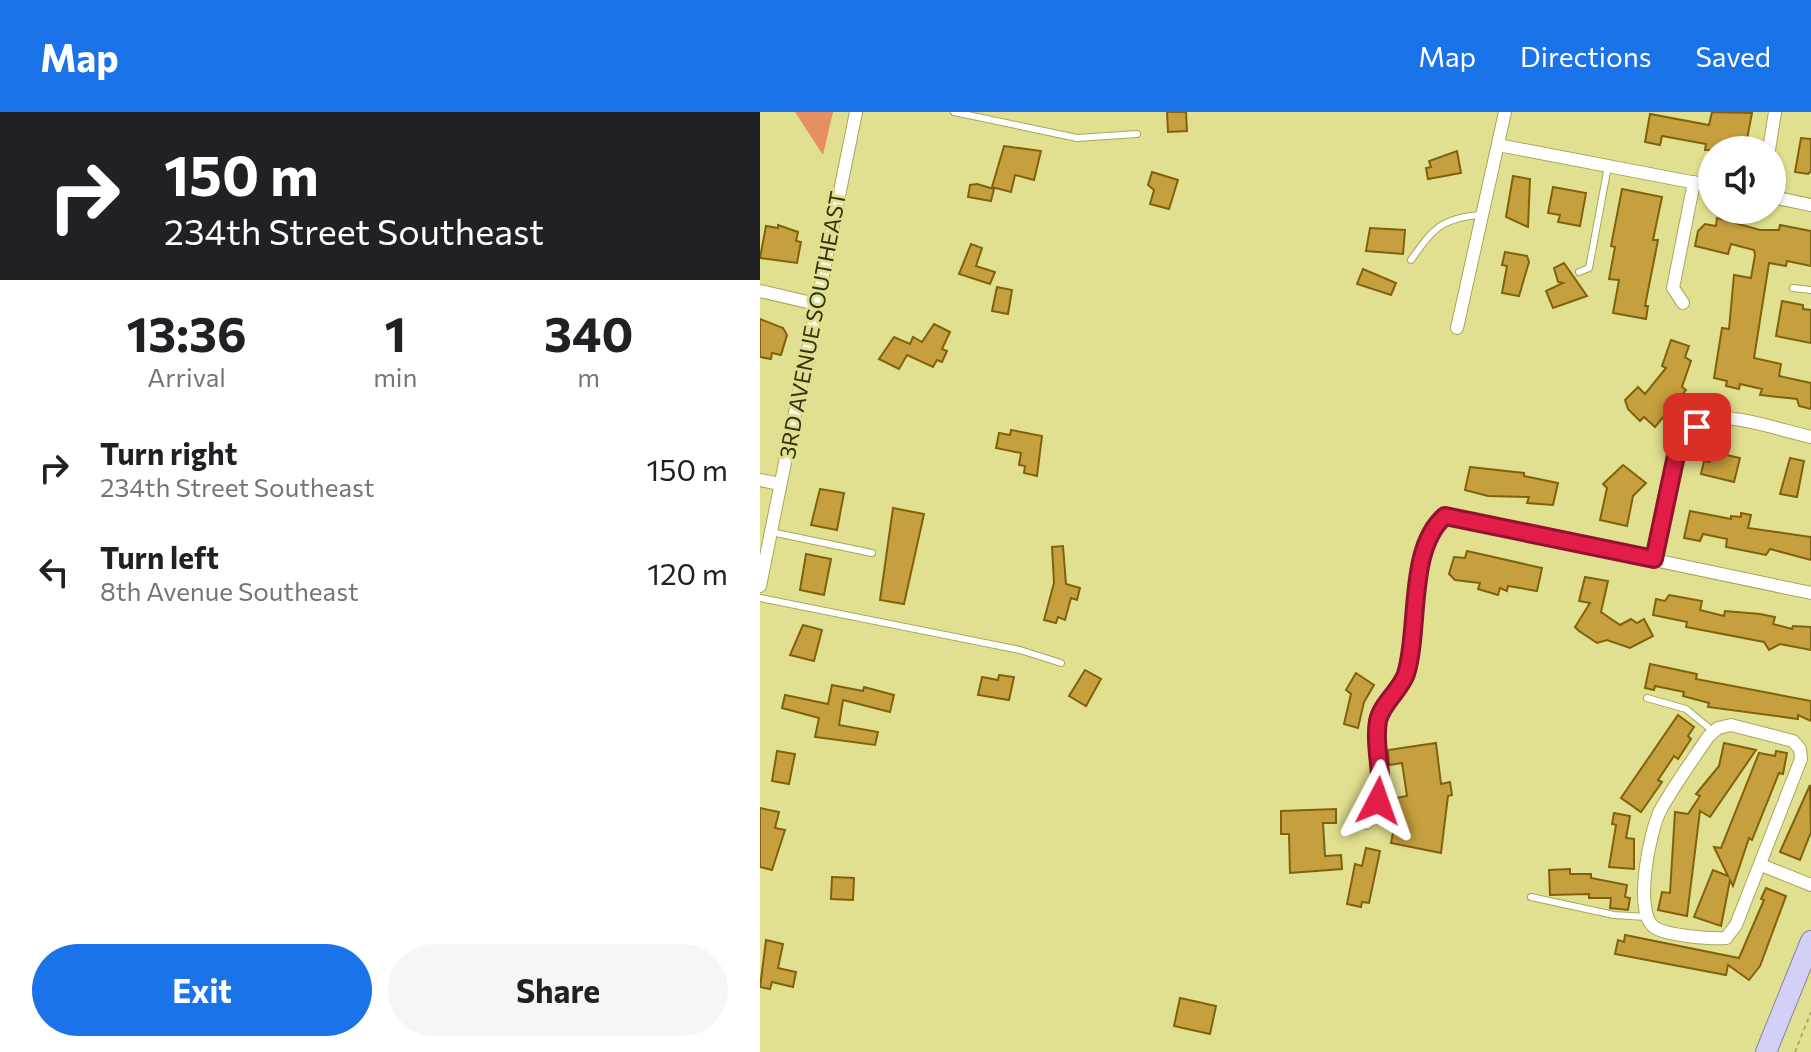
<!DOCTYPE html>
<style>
:root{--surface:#fff;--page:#f6f6f6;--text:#202124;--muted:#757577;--accent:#1a73e8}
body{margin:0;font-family:Commissioner,sans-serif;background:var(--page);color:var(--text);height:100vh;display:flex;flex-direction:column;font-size:30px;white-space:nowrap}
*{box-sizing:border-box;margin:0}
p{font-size:26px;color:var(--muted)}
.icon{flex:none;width:44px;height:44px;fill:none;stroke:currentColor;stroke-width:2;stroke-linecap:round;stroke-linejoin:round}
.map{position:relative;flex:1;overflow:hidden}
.panel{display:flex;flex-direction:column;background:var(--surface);width:760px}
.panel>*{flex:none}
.top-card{background:#202124;color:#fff;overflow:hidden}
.tools{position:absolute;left:938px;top:24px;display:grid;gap:16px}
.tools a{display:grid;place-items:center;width:88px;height:88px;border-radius:50%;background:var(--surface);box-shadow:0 2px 6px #0004;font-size:40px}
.pin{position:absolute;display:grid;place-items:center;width:68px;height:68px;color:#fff;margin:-34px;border-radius:16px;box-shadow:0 4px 12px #0006}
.me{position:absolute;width:88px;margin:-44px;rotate:4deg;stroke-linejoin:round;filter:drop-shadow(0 0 6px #0008)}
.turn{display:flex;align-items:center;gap:28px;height:168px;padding:0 32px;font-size:36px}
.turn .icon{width:104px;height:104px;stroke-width:2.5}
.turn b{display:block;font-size:56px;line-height:68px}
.eta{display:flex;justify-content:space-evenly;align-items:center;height:136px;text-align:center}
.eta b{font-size:48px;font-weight:700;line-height:56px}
.action{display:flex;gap:16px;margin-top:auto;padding:16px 32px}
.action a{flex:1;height:92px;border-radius:48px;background:var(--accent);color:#fff;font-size:32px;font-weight:700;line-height:92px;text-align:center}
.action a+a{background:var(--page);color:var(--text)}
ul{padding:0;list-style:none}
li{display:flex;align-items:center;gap:24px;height:104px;padding:0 32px}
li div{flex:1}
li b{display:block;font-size:30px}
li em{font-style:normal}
header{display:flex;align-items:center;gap:48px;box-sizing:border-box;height:112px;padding:0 40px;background:var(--accent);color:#fff}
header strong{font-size:38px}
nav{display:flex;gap:44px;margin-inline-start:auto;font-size:28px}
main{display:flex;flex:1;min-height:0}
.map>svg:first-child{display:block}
.forest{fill:#e68f62}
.building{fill:#c69f3e;stroke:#80620c;stroke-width:2}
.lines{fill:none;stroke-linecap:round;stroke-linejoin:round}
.lane-casing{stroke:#a8a658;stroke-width:8}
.street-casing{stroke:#a8a658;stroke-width:14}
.primary-casing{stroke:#8885a3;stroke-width:22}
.path{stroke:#a8a767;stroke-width:2;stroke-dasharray:4 4;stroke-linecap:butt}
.lane{stroke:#fff;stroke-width:6}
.street{stroke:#fff;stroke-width:12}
.primary{stroke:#d3d0f7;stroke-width:20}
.route-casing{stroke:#92132f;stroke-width:20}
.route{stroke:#e11d48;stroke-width:14}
.labels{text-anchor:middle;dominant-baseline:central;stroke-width:6;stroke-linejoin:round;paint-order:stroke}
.street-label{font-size:22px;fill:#333211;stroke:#e1e090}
</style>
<header>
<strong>Map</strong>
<nav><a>Map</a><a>Directions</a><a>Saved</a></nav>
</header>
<main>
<section class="panel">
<div class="top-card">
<div class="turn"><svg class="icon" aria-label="right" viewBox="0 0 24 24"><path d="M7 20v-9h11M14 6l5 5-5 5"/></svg><div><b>150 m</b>234th Street Southeast</div></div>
</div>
<div class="eta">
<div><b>13:36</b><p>Arrival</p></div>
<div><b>1</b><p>min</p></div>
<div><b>340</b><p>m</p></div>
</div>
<ul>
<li><svg class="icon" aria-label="right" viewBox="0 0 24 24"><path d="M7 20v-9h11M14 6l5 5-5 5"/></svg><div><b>Turn right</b><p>234th Street Southeast</p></div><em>150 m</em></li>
<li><svg class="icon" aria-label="left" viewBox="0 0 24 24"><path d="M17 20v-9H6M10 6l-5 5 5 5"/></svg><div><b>Turn left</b><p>8th Avenue Southeast</p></div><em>120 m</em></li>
</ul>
<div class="action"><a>Exit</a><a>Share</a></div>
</section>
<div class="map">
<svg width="1051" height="940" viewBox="0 0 1051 940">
<rect width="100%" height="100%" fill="#e1e090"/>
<!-- forest -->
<path class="forest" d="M35,0H73L63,43Z"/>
<!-- building -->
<g class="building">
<path d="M407,0H426L427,19L408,20Z"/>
<path d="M952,0L992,1L985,38H945L946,32L902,24L900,33L885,30L890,2L949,13Z"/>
<path d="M1041,26L1051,27V59L1048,62L1035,60Z"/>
<path d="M244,34L281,39L274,68L255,63L251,80L232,75Z"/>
<path d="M697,39L701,61L668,67L666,56L671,55L669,49Z"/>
<path d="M392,60L418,68L409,97L390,92L394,78L388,73Z"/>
<path d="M753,64L770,67L768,115L746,105Z"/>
<path d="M217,72L234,77L231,89L208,85L210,73Z"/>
<path d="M793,75L826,81L820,114L798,110L800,103L788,101Z"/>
<path d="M862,77L902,85L893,128H898L885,194H888L886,207L853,201L859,168L849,167L855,135L851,134Z"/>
<path d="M957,106L1000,118H1019L1020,113L1051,119V154L1027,149L1026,154L1009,151L994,246L1021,252L1019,264L1051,271V297L1039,294L1037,287L1000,283L1002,277L980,272L979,277L966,274L967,269L954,266L962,216L969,217L974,163L991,166L995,143L994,138L971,132L968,142L935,134L938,119L945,112L956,114Z"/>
<path d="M18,113L38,120L36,129L41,130L37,151L0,146L6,114L18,116Z"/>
<path d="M610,116L645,118L643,142L606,139Z"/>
<path d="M211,132L222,136L216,154L235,160L230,172L199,162Z"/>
<path d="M745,140L767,144L769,150L759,184L742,181L747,154L742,153Z"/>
<path d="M804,151L827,184L793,196L786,179L803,171L798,170L794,156Z"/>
<path d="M603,157L636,171L631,183L597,172Z"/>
<path d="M237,175L252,178L248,202L232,199Z"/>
<path d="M1022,189L1043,193V197L1051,198V231L1016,224Z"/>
<path d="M0,207L23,216L27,223L21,243L12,241L11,247L0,245Z"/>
<path d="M174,212L190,220L182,237L187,239L182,250L177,248L173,255L147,243L139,257L119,247L134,225L150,232L153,225L162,230Z"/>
<path d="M911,228L929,234L925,245L931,249L922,275L926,278L895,315L884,305L880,309L868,297L865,288L878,275L885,282L906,256L902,254Z"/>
<path d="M251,318L282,324L277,364L264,361L265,354L259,353L261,341L236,336L239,321L250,323Z"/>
<path d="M953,340L980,346L974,370L941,362L944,349L950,350Z"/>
<path d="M1030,346L1044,349L1037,385L1020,382Z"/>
<path d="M863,353L886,371L873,384L867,414L840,408L847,376L843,372Z"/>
<path d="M710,355L764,361V364L798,371L793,393L767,391L769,385L728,384L705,378Z"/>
<path d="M60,377L84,381L77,418L51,413Z"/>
<path d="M133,396L164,402L144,492L120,488Z"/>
<path d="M930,399L971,407V404L981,405V401L991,403L988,416L1051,425V448L1010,437L1006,443L966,435L967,427L943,422L940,429L924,426Z"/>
<path d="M303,434L306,472L320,476L317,488L311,486L305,508L298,505L296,511L284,508L294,471L292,435Z"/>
<path d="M707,439L782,456L777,479L748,474L747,479L740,476L738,483L718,477L720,471L695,468L689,462L694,445L705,446Z"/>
<path d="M46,442L71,447L64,483L40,478Z"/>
<path d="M825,465L848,469L841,500L860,513L871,507L877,511L884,507L893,524L870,536L847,528L837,531L819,519L815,515L830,491L819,489Z"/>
<path d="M909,483L942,489L940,498L964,504L965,499L1000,502L1015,505L1013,512L1032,517L1033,514L1051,515V538L1020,532L1009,538L1004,530L926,515L927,510L893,503L896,487L905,489Z"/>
<path d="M43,513L62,518L54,549L30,543Z"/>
<path d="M890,552L937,562L936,567L1051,589V609L1038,603V607L948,595L949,591L923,584L924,580L895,574L894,578L885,576Z"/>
<path d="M325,558L341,567L326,594L309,584Z"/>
<path d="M596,561L614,573L604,590L598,616L584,612L591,582L586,578Z"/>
<path d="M239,563L254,565L249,588L218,583L222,565L238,568Z"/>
<path d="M72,573L103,579L104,575L134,583L130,600L83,588L79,613L118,620L115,633L55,625L59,606L22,596L25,583L68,592Z"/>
<path d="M918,603L934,615L928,624L931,627L918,647L914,644L898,668L902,670L881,700L861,686Z"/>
<path d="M676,631L681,672L690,670L692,683L688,684L681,741L631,731L634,716L639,717L635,686L647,684L642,651L629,653L628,638Z"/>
<path d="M964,631L996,638L950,705L940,699L927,804L898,798L902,780L910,781L915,700L928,702L940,684L936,682L959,654Z"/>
<path d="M17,639L35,642L29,672L12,669Z"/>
<path d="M1016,639L1027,641L1023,662L1019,661L992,728L989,726L973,774L970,768L961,814L934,805L953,758L968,764L954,735L961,736L999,641L1015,644Z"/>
<path d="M1050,673L1051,720L1040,748L1020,740Z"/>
<path d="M0,696L19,700L15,716L25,718L12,758L0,755Z"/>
<path d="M576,697V711H563L565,744L581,743L582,757L530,761L529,722H521V699Z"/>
<path d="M854,701L870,704L866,726L874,727V757L849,755L856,713L852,712Z"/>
<path d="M606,736L620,739L609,791L602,790L601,795L587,792L595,752L602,754Z"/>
<path d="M810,757V762H831V766L867,773L865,785L870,786L868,798L850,796L851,786H829V782L790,783L789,758Z"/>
<path d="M72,765L94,766L93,788L71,787Z"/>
<path d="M1006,776L1026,784L1000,854L989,868L968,853L966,863L855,842L858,828L864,830L865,823L979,846L1004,788L1001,787Z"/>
<path d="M6,828L23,832L18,856L36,860L33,875L12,870L10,877L0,875Z"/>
<path d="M420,886L456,894L450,922L414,914Z"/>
</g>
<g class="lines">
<!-- lane casing -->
<g class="lane-casing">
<g id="lane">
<path d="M194,0L317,26L377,22"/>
<path d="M651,148C673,117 681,106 720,103"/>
<path d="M819,160L829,156L848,54"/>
<path d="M1033,176L1051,178"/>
<path d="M11,420L112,441"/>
<path d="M0,486L260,538L301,551"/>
<path d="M887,586L926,597L954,620"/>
<path d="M771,785L854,803L886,805"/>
</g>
</g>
<!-- street casing -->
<g class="street-casing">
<g id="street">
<path d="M738,33L952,74"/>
<path d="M1009,38L1015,0"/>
<path d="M1012,85L1051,93"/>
<path d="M0,179L56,192"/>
<path d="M923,191L913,176L934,70"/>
<path d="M697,216L745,0"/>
<path d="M0,368L20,372"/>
<path d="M894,447C902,405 907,302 966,306C994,308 1024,319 1051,325"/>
<path d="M0,474L96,0"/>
<path d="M971,613L1033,629L1040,637L1041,647L976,813L966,826C951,827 907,824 894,815C873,800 890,717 901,697C915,672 932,649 948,625L958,616Z"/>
<path d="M607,711L621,676L618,610L646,560L665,434L675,412L685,404L1051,481"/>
<path d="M1001,753L1051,773"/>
</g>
</g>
<!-- primary casing -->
<g class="primary-casing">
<path id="primary" d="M1006,940L1051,829"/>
</g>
<!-- path -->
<path class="path" d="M1035,940L1051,900"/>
<!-- lane -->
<use href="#lane" class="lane"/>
<!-- street -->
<use href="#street" class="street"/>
<!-- primary -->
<use href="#primary" class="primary"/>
</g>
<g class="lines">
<!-- route casing -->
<g class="route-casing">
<path id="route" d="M618,689C625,662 613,636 618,609C621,592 640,579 646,562C660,517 647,436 685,404L894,447L918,334L937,315"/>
</g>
<!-- route -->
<use href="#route" class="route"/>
</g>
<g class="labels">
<!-- street labels -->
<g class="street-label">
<text transform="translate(52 213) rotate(-79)">3RD AVENUE SOUTHEAST</text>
</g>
</g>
</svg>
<div class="tools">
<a><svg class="icon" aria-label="sound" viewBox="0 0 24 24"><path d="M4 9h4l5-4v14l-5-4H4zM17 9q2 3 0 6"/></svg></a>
</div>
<div class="pin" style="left:937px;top:315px;background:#d93025"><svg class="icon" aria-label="arrive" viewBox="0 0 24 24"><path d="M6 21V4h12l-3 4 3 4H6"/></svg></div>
<svg class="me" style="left:618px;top:689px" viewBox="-20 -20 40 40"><path d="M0-17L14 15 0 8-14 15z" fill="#e11d48" stroke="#fff" stroke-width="4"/></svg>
</div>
</main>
